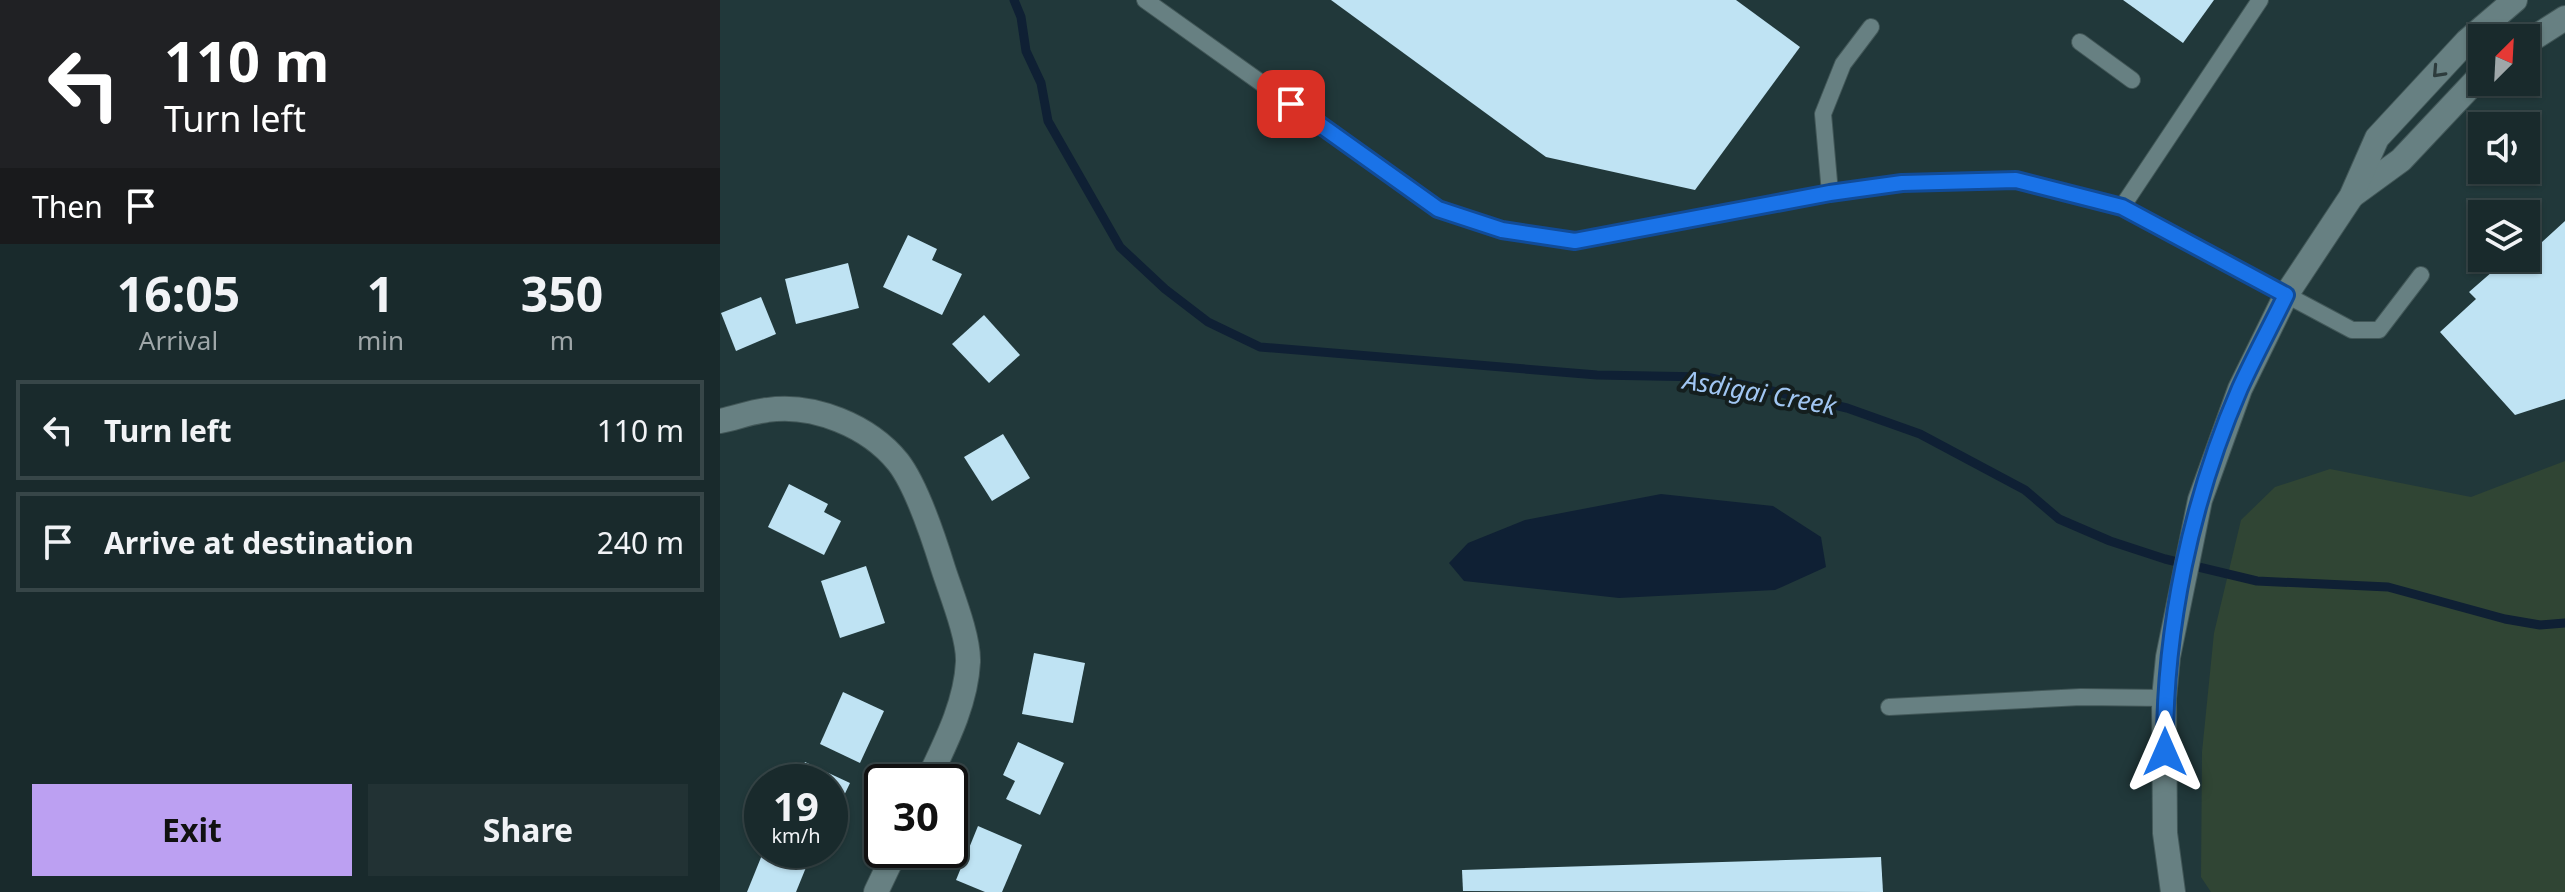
<!DOCTYPE html>
<style>
:root{--surface:#192a2c;--page:#223234;--text:#f1f3f6;--muted:#9fa7a9;--line:#374648;--accent:#bca0f2}
body{margin:0;font-family:"Noto Sans",sans-serif;background:var(--page);color:var(--text);height:100vh;display:flex;flex-direction:column;font-size:30px;white-space:nowrap}
*{box-sizing:border-box;margin:0}
p{font-size:26px;color:var(--muted)}
.icon{flex:none;width:44px;height:44px;fill:none;stroke:currentColor;stroke-width:2;stroke-linecap:round;stroke-linejoin:round}
.map{position:relative;flex:1;overflow:hidden}
.panel{display:flex;flex-direction:column;background:var(--surface);width:720px}
.panel>*{flex:none}
.hud{background:#202124;color:#fff;overflow:hidden}
.needle{width:52px;rotate:24deg}
.buttons{position:absolute;left:1748px;top:24px;display:grid;gap:16px}
.buttons a{display:grid;place-items:center;width:72px;height:72px;border-radius:0px;background:var(--surface);box-shadow:0 2px 6px #0004,0 0 0 2px var(--line);font-size:40px}
.speed{position:absolute;left:24px;top:764px;display:flex;gap:16px;font-size:40px;font-weight:700;text-align:center}
.speed>*{display:grid;place-content:center;width:104px;height:104px;border-radius:50%;background:var(--surface);box-shadow:0 2px 6px #0004,0 0 0 2px var(--line);line-height:1}
.speed small{font-size:20px;font-weight:400}
.speed .limit{border:4px solid #111;border-radius:12px;background:#fff;color:#111}
.pin{position:absolute;display:grid;place-items:center;width:68px;height:68px;color:#fff;margin:-34px;border-radius:16px;box-shadow:0 4px 12px #0006}
.me{position:absolute;width:88px;margin:-44px;rotate:0deg;stroke-linejoin:round;filter:drop-shadow(0 0 6px #0008)}
.turn{display:flex;align-items:center;gap:28px;height:168px;padding:0 32px;font-size:36px}
.turn .icon{width:104px;height:104px;stroke-width:2.5}
.turn b{display:block;font-size:56px;line-height:68px}
.then{display:flex;align-items:center;height:76px;padding:0 32px;background:#0003;gap:16px;font-size:30px}
.eta{display:flex;justify-content:space-evenly;align-items:center;height:136px;text-align:center}
.eta b{font-size:48px;font-weight:700;line-height:56px}
.cta{display:flex;gap:16px;margin-top:auto;padding:16px 32px}
.cta a{flex:1;height:92px;border-radius:0px;background:var(--accent);color:#111;font-size:32px;font-weight:700;line-height:92px;text-align:center}
.cta a+a{background:var(--page);color:var(--text)}
ul{padding:0;list-style:none}
li{display:flex;align-items:center;gap:24px;height:100px;margin:0 16px 12px;padding:0 16px;border:4px solid var(--line);border-radius:0px}
li div{flex:1}
li b{display:block;font-size:30px}
li em{font-style:normal}
main{display:flex;flex:1;min-height:0}
.map>svg:first-child{display:block}
.green{fill:#304534}
.water{fill:#0f2034}
.lines{fill:none;stroke-linecap:round;stroke-linejoin:round}
.stream{stroke:#0f2034;stroke-width:9}
.building{fill:#bfe3f3}
.service-casing{stroke:#425758;stroke-width:18}
.minor-casing{stroke:#425758;stroke-width:26}
.tertiary-casing{stroke:#425758;stroke-width:26}
.service{stroke:#678082;stroke-width:16}
.minor{stroke:#678082;stroke-width:24}
.tertiary{stroke:#678082;stroke-width:24}
.oneway{stroke:#2d3b3c}
.route-casing{stroke:#114b97;stroke-width:20}
.route{stroke:#1a73e8;stroke-width:14}
.labels{text-anchor:middle;dominant-baseline:central;stroke-width:8;stroke-linejoin:round;paint-order:stroke}
.water-label{font-size:26px;font-style:italic;fill:#a1c6f2;stroke:#141e1e}
</style>
<main>
<section class="panel">
<div class="hud">
<div class="turn"><svg class="icon" aria-label="left" viewBox="0 0 24 24"><path d="M17 20v-9H6M10 6l-5 5 5 5"/></svg><div><b>110 m</b>Turn left</div></div>
<div class="then">Then<svg class="icon" aria-label="arrive" viewBox="0 0 24 24"><path d="M6 21V4h12l-3 4 3 4H6"/></svg></div>
</div>
<div class="eta">
<div><b>16:05</b><p>Arrival</p></div>
<div><b>1</b><p>min</p></div>
<div><b>350</b><p>m</p></div>
</div>
<ul>
<li><svg class="icon" aria-label="left" viewBox="0 0 24 24"><path d="M17 20v-9H6M10 6l-5 5 5 5"/></svg><div><b>Turn left</b></div><em>110 m</em></li>
<li><svg class="icon" aria-label="arrive" viewBox="0 0 24 24"><path d="M6 21V4h12l-3 4 3 4H6"/></svg><div><b>Arrive at destination</b></div><em>240 m</em></li>
</ul>
<div class="cta"><a>Exit</a><a>Share</a></div>
</section>
<div class="map">
<svg width="1845" height="892" viewBox="0 0 1845 892">
<rect width="100%" height="100%" fill="#21383a"/>
<!-- green -->
<path class="green" d="M1845,461V892H1491L1481,877L1482,752L1494,633L1521,520L1555,487L1610,469L1751,497Z"/>
<!-- water -->
<path class="water" d="M941,494L1053,506L1101,537L1106,567L1055,590L899,598L744,581L729,563L748,543L805,520Z"/>
<g class="lines">
<!-- stream -->
<path class="stream" d="M294,0L301,17L306,51L321,83L328,121L400,247L445,289L488,322L540,347L877,375L986,377L1066,394L1127,408L1200,434L1305,490L1339,519L1390,541L1445,559L1537,581L1668,587L1785,619L1820,625L1845,623"/>
</g>
<!-- building -->
<g class="building">
<path d="M611,0H1016L1080,47L975,190L826,157Z"/>
<path d="M1403,0H1494L1463,43Z"/>
<path d="M1845,221V399L1795,415L1720,332L1756,299L1749,292L1788,258H1806V242L1814,234L1822,242Z"/>
<path d="M188,235L217,249L212,260L242,274L222,315L163,287Z"/>
<path d="M128,263L139,308L76,324L65,279Z"/>
<path d="M41,297L56,334L16,351L1,313Z"/>
<path d="M264,315L300,355L269,383L232,344Z"/>
<path d="M283,434L310,478L272,501L244,457Z"/>
<path d="M69,484L108,504L104,512L121,521L104,555L48,527Z"/>
<path d="M146,566L165,623L120,638L101,581Z"/>
<path d="M314,653L365,663L353,723L302,714Z"/>
<path d="M123,692L164,711L140,763L100,744Z"/>
<path d="M298,742L344,763L320,815L286,799L295,781L283,775Z"/>
<path d="M85,762L130,783L110,825V782H75Z"/>
<path d="M258,826L302,845L282,892H265L236,880Z"/>
<path d="M44,850H51L87,865L76,892H27Z"/>
<path d="M1161,857L1163,892L743,891L742,870Z"/>
</g>
<g class="lines">
<!-- service casing -->
<g class="service-casing">
<g id="service">
<path d="M425,0L718,209L782,230L855,241L1110,193L1182,183L1296,180L1402,207"/>
<path d="M1540,0L1402,207L1632,330H1659L1701,275"/>
<path d="M1360,42L1412,80"/>
<path d="M1110,193L1103,114L1123,64L1151,27"/>
<path d="M1169,707L1361,697L1444,698"/>
</g>
</g>
<!-- minor casing -->
<g class="minor-casing">
<g id="minor">
<path d="M1633,195L1681,160L1762,74"/>
<path d="M0,421C15,418 31,412 47,410C93,403 149,426 178,462C196,485 214,539 223,568C231,593 249,637 248,662C246,704 225,744 207,782"/>
<path d="M156,892L176,850"/>
<path d="M1453,892L1445,833L1444,698L1448,657L1480,500L1520,389L1566,295L1631,197L1657,138L1747,41L1795,0"/>
</g>
</g>
<!-- tertiary casing -->
<g class="tertiary-casing">
<path id="tertiary" d="M1806,43L1845,18"/>
</g>
<!-- service -->
<use href="#service" class="service"/>
<!-- minor -->
<use href="#minor" class="minor"/>
<!-- tertiary -->
<use href="#tertiary" class="tertiary"/>
</g>
<!-- one-way arrows -->
<defs><path id="oneway-chevron" d="M-2-3.5L2.5 0L-2 3.5" fill="none" stroke-width="1.6" stroke-linecap="round" stroke-linejoin="round" transform="scale(2)"/></defs>
<use class="oneway" href="#oneway-chevron" transform="translate(1718 72) rotate(133)"/>
<g class="lines">
<!-- route casing -->
<g class="route-casing">
<path id="route" d="M571,104L718,209L782,230L855,241L1110,193L1182,183L1296,180L1402,207L1566,295C1551,326 1534,357 1520,388C1471,501 1444,629 1445,752"/>
</g>
<!-- route -->
<use href="#route" class="route"/>
</g>
<g class="labels">
<!-- water labels -->
<g class="water-label">
<text transform="translate(1040 392) rotate(10)">Asdigai Creek</text>
</g>
</g>
</svg>
<div class="buttons">
<a><svg class="needle" viewBox="-14 -14 28 28"><path d="M0-13l5 13h-10z" fill="#e53935"/><path d="M0 13l5-13h-10z" fill="#9fa7a9"/></svg></a>
<a><svg class="icon" aria-label="sound" viewBox="0 0 24 24"><path d="M4 9h4l5-4v14l-5-4H4zM17 9q2 3 0 6"/></svg></a>
<a><svg class="icon" aria-label="layers" viewBox="0 0 24 24"><path d="M12 4l9 5-9 5-9-5zM3 14l9 5 9-5"/></svg></a>
</div>
<div class="speed"><div>19<small>km/h</small></div><div class="limit">30</div></div>
<div class="pin" style="left:571px;top:104px;background:#d93025"><svg class="icon" aria-label="arrive" viewBox="0 0 24 24"><path d="M6 21V4h12l-3 4 3 4H6"/></svg></div>
<svg class="me" style="left:1445px;top:752px" viewBox="-20 -20 40 40"><path d="M0-17L14 15 0 8-14 15z" fill="#1a73e8" stroke="#fff" stroke-width="4"/></svg>
</div>
</main>
